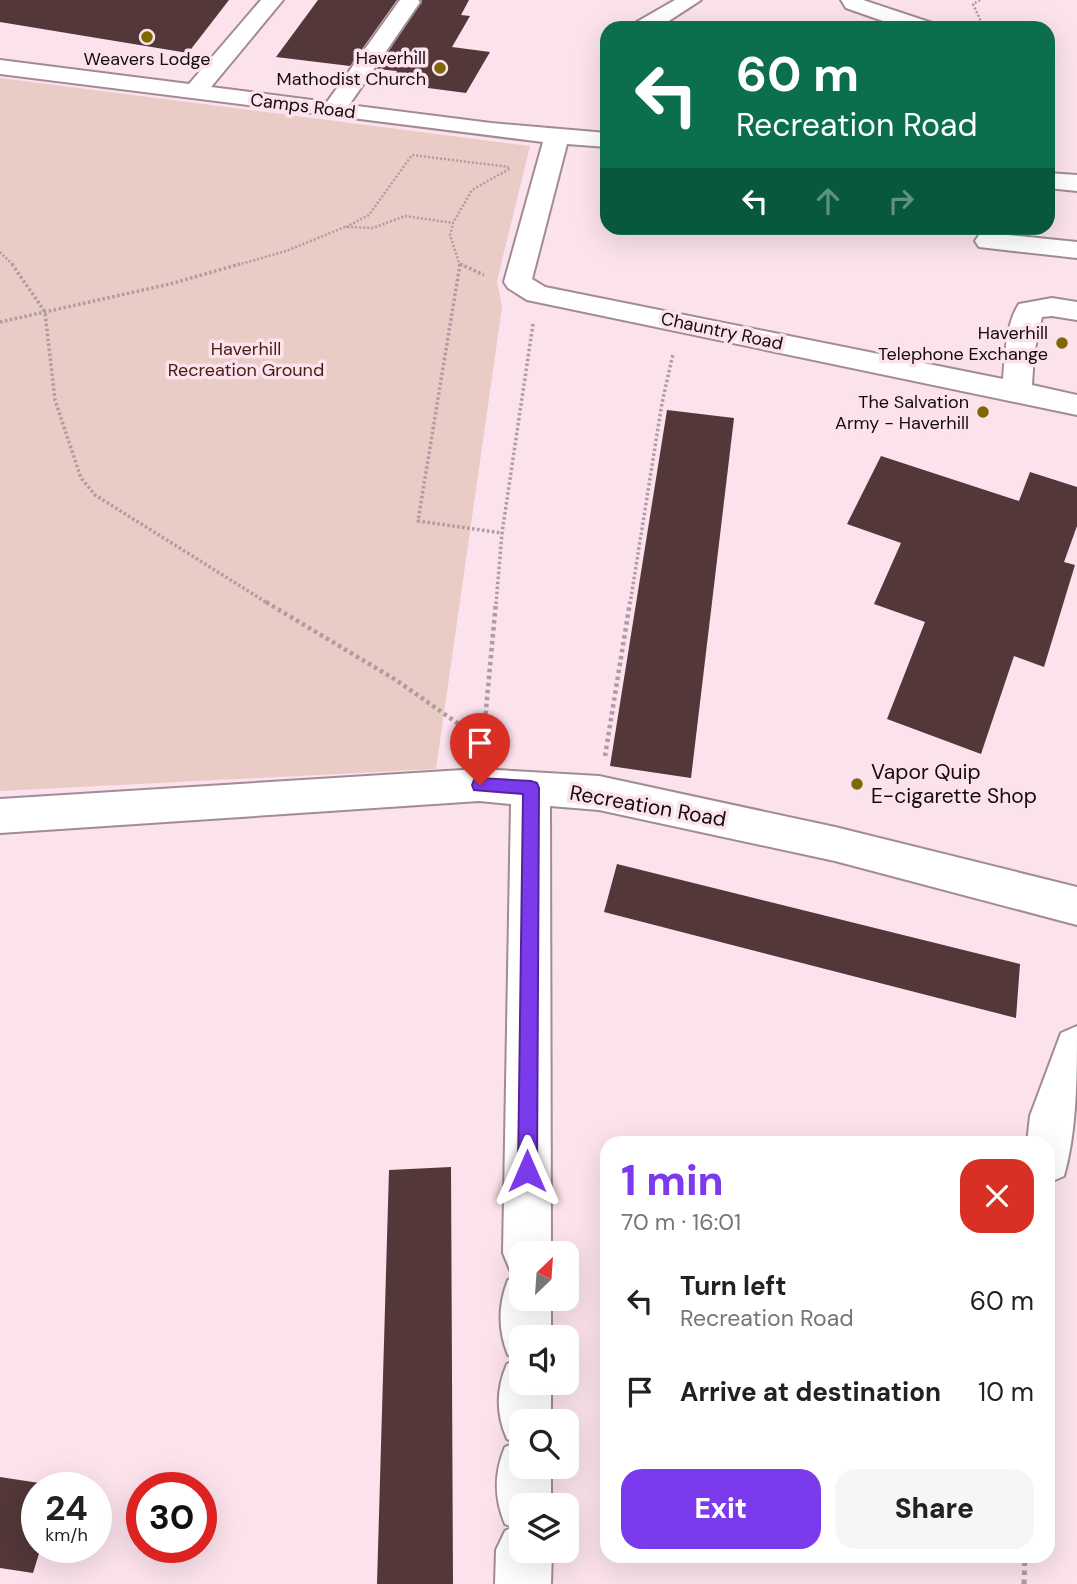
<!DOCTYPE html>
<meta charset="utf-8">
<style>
:root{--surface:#fff;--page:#f6f6f6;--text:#222;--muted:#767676;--accent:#7c3aed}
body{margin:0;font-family:"DM Sans",sans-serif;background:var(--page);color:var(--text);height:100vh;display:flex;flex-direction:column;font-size:26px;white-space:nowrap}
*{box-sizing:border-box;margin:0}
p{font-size:23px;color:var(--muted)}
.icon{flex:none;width:38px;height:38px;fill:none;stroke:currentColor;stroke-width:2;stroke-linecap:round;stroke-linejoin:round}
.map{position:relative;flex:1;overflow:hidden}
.sheet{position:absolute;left:600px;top:1136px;width:455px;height:427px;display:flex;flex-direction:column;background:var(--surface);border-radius:21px;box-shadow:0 7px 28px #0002}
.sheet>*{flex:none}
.hud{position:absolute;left:600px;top:21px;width:455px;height:214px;border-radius:21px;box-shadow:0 7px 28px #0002;background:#0b6e4f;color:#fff;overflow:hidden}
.needle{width:46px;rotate:25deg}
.controls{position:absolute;left:509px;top:1241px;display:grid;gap:14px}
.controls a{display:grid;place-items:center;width:70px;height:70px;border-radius:14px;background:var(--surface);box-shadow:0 7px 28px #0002;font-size:35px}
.speed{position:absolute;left:21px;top:1472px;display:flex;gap:14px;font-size:35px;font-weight:700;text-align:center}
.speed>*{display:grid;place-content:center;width:91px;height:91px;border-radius:50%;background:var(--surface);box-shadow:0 7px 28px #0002;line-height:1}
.speed small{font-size:18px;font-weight:400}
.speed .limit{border:10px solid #d22;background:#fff;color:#111}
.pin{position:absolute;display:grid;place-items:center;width:60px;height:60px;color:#fff;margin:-72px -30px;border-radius:50% 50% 50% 0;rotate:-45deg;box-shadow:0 0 7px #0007}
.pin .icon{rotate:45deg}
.me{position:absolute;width:77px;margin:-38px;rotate:0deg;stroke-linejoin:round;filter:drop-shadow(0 0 5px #0008)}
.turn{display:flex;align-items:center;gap:24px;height:147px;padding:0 21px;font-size:32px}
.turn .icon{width:91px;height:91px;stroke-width:2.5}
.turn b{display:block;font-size:49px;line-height:60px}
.lanes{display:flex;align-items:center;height:66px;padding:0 21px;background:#0003;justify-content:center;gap:35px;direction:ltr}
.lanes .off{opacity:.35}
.round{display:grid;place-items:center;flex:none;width:74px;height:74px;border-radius:21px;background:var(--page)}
.head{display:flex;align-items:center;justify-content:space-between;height:119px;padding:0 21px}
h1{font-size:42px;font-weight:800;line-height:52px;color:var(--accent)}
.cta{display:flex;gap:14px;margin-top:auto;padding:14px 21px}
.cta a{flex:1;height:80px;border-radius:21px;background:var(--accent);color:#fff;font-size:28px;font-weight:800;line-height:80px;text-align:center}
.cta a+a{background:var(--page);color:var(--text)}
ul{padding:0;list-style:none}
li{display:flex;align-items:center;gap:21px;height:91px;padding:0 21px}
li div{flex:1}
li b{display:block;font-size:26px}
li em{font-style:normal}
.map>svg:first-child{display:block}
.green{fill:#e8ccc5}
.building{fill:#533739}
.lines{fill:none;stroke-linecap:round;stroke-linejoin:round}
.minor-casing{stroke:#a28b94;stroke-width:4}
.path-far3{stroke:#af9ca3;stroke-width:2.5;stroke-dasharray:2 2;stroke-linecap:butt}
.path-far2{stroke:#af9ca3;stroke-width:3.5;stroke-dasharray:2.5 2.5;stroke-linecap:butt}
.path-far1{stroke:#af9ca3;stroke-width:4.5;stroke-dasharray:3.5 3.5;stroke-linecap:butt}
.path{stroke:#af9ca3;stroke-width:5;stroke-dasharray:4.5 4.5;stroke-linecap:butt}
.minor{fill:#fff;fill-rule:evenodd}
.route{fill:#7c3aed;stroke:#51269a;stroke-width:2}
.poi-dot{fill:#7e6800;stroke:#fbe2ec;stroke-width:2.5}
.labels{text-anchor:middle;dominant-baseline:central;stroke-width:7;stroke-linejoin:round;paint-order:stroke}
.far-poi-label{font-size:18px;fill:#130b0e;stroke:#fbe2ec;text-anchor:end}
.far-street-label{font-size:18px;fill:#130b0e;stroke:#fbe2ec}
.far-park-label{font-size:18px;fill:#481c12;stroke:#fbe2ec}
.poi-label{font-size:21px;fill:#130b0e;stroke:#fbe2ec;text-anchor:start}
.street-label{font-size:21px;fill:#130b0e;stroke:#fbe2ec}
</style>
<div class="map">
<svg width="1077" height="1584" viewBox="0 0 1077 1584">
<rect width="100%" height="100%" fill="#fbe2ec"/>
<!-- green -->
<path class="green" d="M0,78L530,146L497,281L502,307L436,769L0,791Z"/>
<!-- building -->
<g class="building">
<path d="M0,0H229L188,53L0,22Z"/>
<path d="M318,0H397L350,66L276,57Z"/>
<path d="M422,0H469L461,15L470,16L452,47L490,52L466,93L390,83L397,71L377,69Z"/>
<path d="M667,410L734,418L691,778L610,766Z"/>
<path d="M881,456L1019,501L1030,472L1077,487V526L1064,562L1075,565L1044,667L1014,656L981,754L887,719L925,622L874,604L901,543L847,524Z"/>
<path d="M617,864L1020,964L1016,1018L604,912Z"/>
<path d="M451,1167L453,1584H377L389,1170Z"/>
<path d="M0,1477L59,1486L37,1488V1547H41L33,1573L0,1568Z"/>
</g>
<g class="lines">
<!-- minor casing -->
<g class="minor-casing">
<g id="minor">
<path d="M261,0H283L211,87L327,102L400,0H418L420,2L349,105L491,123L607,133V147L567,144L532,279L545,287L1003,379C1005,356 1006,323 1019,304L1052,298L1077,302V320L1052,316L1042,317L1034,353L1032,385L1077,395V415L527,300L508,288L504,282L543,142L0,74V60L189,84Z"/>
<path d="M675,0H701L658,28H632L635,23Z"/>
<path d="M841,0H863L932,23L935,28H903L846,8Z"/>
<path d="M1048,173L1077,175V191L1048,188Z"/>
<path d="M988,233L1077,242V258L979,247L975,241L979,235Z"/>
<path d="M479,769L599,776L835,827L1077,887V925L835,861L599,810L550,806L551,1253H522V1275L510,1270L503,1253L511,804L479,801L0,833V799Z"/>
<path d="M1077,1026C1077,1075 1077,1131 1064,1176L1048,1183V1143H1027L1030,1116L1061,1033Z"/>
<path d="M522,1275V1298H551V1337H522V1382H551V1421H522V1466H551V1505H522V1550H552L551,1584H495L496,1550L505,1531L512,1527L505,1524C494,1498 494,1473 505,1447L515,1443L507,1439C496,1414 496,1389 507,1364L518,1359L508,1355C498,1330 498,1305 508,1280Z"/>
</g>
</g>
<!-- path-far3 -->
<g class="path-far3">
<path d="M980,0L973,4L984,28"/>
<path d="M346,227L369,215L412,155L509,167"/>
<path d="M0,252L14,266"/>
<path d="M460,264L464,266"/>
<path d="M234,266L286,251L345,227L373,228L405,216L453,223"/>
<path d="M460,266L450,235L453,223L472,190L511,168"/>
</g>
<!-- path-far2 -->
<g class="path-far2">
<path d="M12,264L45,312L55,400L81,478L95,495L269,604"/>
<path d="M460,264L484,275"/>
<path d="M460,264L418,521L502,533"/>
<path d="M0,322L170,284L240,264"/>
<path d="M496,604L502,533L533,324"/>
<path d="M630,604L662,403L673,354"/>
</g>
<!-- path-far1 -->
<g class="path-far1">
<path d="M266,602L396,680L483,741"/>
<path d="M483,742L496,602"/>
<path d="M605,756L630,602"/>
</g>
<!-- path -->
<path class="path" d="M1024,1584L1025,1556"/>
<!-- minor -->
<use href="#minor" class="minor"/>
</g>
<!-- route -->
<path class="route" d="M480,778L531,781L537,783L539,788L537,1171L534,1178L527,1181L521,1178L518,1171L523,794L474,790L472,785L474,780Z"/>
<!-- markers -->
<g class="poi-dot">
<circle cx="147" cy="37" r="7"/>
<circle cx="440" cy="68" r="7"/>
<circle cx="1062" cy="343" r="7"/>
<circle cx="983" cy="412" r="7"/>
<circle cx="857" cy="784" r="7"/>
</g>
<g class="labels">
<!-- far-poi labels -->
<g class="far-poi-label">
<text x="426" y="58">Haverhill<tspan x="426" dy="21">Mathodist Church</tspan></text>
<text x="147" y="59" text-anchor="middle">Weavers Lodge</text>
<text x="1048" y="333">Haverhill<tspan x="1048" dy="21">Telephone Exchange</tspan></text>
<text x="969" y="402">The Salvation<tspan x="969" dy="21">Army - Haverhill</tspan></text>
</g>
<!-- far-street labels -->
<g class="far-street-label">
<text transform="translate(303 106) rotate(7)">Camps Road</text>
<text transform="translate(722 331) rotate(12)">Chauntry Road</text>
</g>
<!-- far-park labels -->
<g class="far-park-label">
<text x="246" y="349">Haverhill<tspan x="246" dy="21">Recreation Ground</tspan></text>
</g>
<!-- poi labels -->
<g class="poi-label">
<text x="871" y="772">Vapor Quip<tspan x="871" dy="24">E-cigarette Shop</tspan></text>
</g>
<!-- street labels -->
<g class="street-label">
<text transform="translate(648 806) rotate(10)">Recreation Road</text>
</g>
</g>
</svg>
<div class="controls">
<a><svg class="needle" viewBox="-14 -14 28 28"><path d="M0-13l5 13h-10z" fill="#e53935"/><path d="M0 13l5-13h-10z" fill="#767676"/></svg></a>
<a><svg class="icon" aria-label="sound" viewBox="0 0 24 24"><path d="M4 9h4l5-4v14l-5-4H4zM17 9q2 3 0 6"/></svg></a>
<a><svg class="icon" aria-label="search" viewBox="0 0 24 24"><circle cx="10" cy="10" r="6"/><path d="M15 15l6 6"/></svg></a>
<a><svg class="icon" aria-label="layers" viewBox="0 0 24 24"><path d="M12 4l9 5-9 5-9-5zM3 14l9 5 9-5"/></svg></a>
</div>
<div class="speed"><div>24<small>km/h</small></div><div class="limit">30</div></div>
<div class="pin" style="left:480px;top:785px;background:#d93025"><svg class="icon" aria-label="arrive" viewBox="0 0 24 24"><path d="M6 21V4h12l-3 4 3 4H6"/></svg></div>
<svg class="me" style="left:527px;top:1171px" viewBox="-20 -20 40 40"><path d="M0-17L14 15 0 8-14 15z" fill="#7c3aed" stroke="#fff" stroke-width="4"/></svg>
<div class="hud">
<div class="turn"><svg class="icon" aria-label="left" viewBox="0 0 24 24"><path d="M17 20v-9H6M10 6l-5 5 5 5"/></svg><div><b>60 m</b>Recreation Road</div></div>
<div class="lanes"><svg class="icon" aria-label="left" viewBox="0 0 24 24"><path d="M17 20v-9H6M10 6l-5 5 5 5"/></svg><svg class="icon off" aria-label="ahead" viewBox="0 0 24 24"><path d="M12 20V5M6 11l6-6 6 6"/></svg><svg class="icon off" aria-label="right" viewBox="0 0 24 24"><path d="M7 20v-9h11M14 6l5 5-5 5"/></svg></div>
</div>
<section class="sheet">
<div class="head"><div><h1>1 min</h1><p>70 m · 16:01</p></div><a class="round" style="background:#d93025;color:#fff"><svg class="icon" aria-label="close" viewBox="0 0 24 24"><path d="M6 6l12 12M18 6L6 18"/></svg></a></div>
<ul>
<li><svg class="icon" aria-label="left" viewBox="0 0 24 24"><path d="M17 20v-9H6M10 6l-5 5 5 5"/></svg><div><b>Turn left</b><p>Recreation Road</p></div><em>60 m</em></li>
<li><svg class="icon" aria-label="arrive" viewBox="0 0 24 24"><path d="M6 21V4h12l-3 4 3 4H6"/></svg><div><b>Arrive at destination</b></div><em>10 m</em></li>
</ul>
<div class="cta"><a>Exit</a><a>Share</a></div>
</section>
</div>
